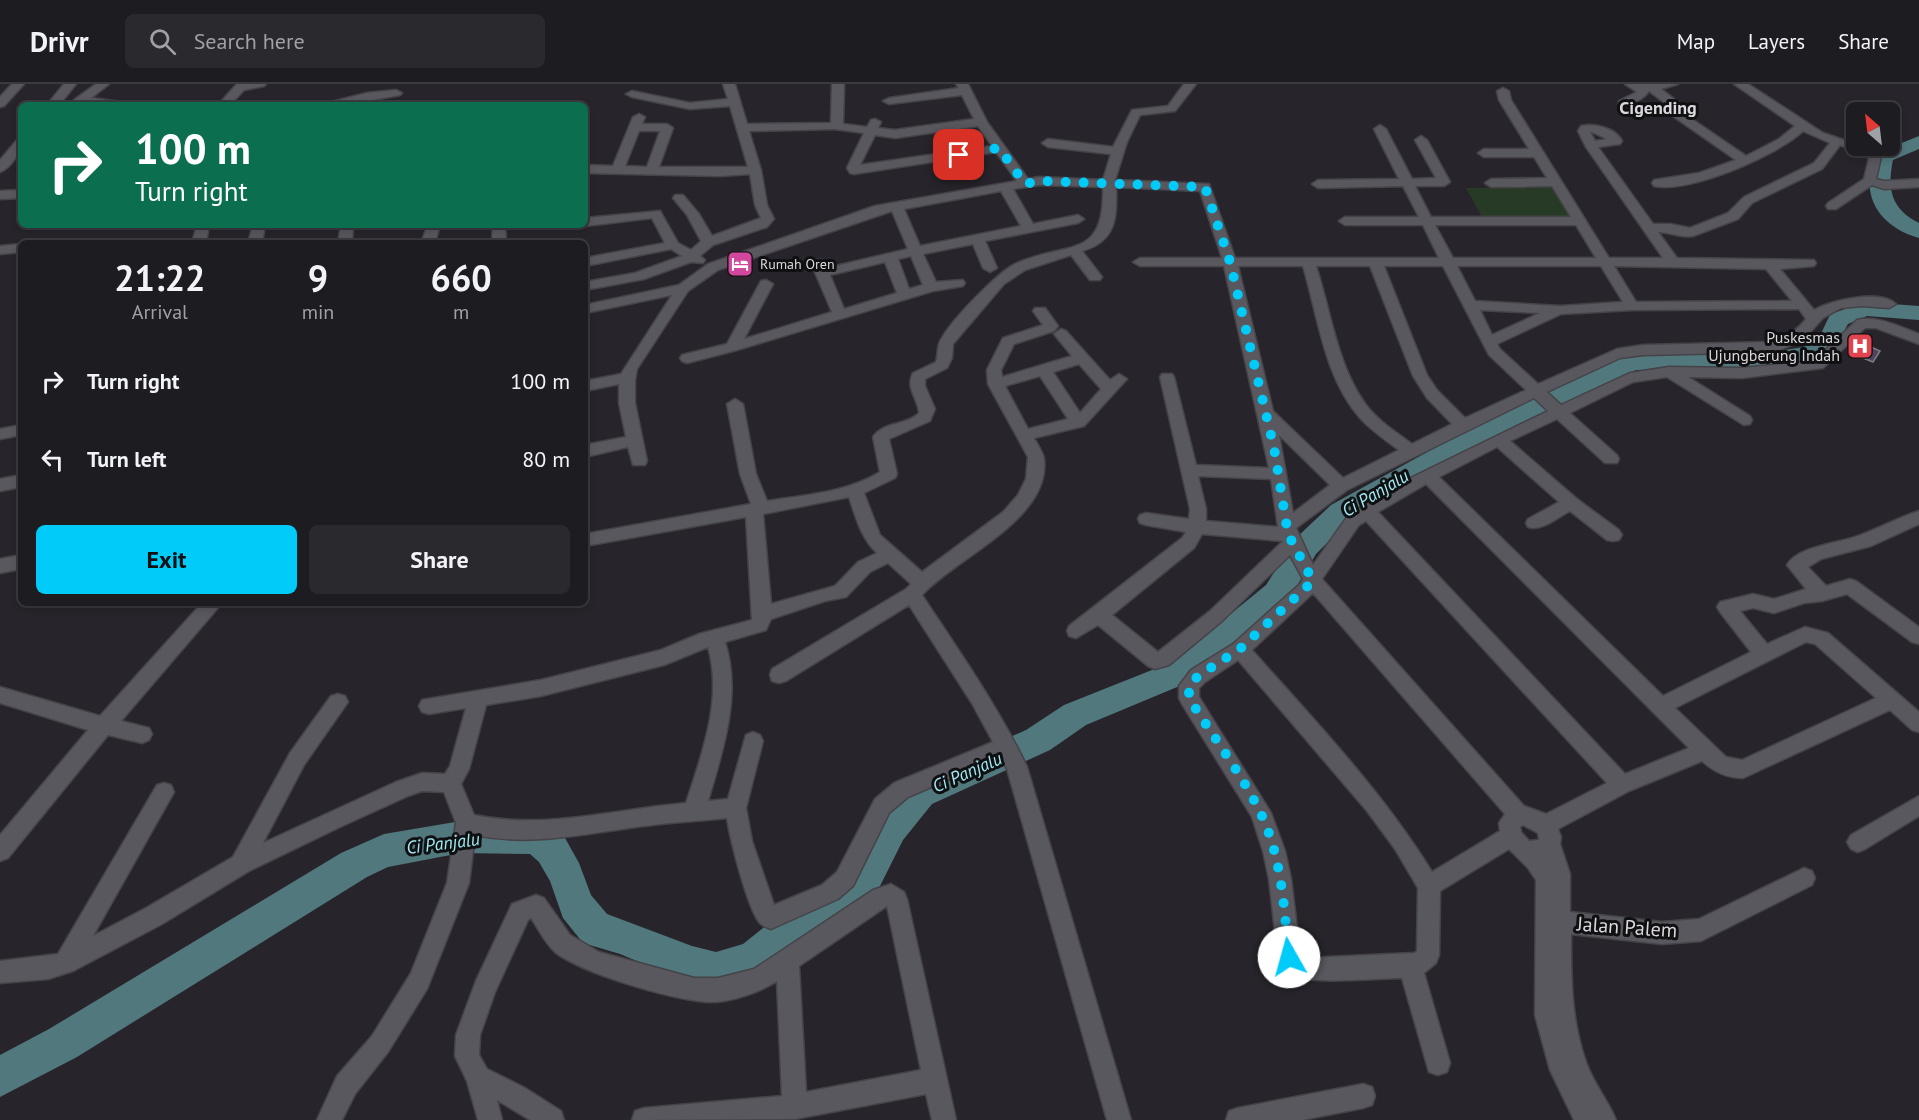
<!DOCTYPE html>
<style>
:root{--surface:#1d1c20;--page:#2a292d;--text:#f1f3f6;--muted:#a0a1a5;--line:#3b3a3e;--accent:#00cbf9}
body{margin:0;font-family:"PT Sans",sans-serif;background:var(--page);color:var(--text);height:100vh;display:flex;flex-direction:column;font-size:22px;white-space:nowrap}
*{box-sizing:border-box;margin:0}
p{font-size:20px;color:var(--muted)}
.icon{flex:none;width:33px;height:33px;fill:none;stroke:currentColor;stroke-width:2;stroke-linecap:round;stroke-linejoin:round}
.map{position:relative;flex:1;overflow:hidden}
.panel{position:absolute;left:18px;top:156px;width:570px;height:366px;display:flex;flex-direction:column;background:var(--surface);border-radius:9px;box-shadow:0 3px 9px #0003,0 0 0 2px var(--line)}
.panel>*{flex:none}
.top-card{position:absolute;left:18px;top:18px;width:570px;height:126px;border-radius:9px;box-shadow:0 3px 9px #0003,0 0 0 2px var(--line);background:#0b6e4f;color:#fff;overflow:hidden}
.needle{width:39px;rotate:332deg}
.fabs{position:absolute;left:1846px;top:18px;display:grid;gap:12px}
.fabs a{display:grid;place-items:center;width:54px;height:54px;border-radius:9px;background:var(--surface);box-shadow:0 3px 9px #0003,0 0 0 2px var(--line);font-size:30px}
.pin{position:absolute;display:grid;place-items:center;width:51px;height:51px;color:#fff;margin:-26px;border-radius:12px;box-shadow:0 3px 9px #0006}
.me{position:absolute;width:66px;margin:-33px;rotate:353deg;stroke-linejoin:round;filter:drop-shadow(0 0 4px #0008)}
.turn{display:flex;align-items:center;gap:21px;height:126px;padding:0 18px;font-size:27px}
.turn .icon{width:78px;height:78px;stroke-width:2.5}
.turn b{display:block;font-size:42px;line-height:51px}
.eta{display:flex;justify-content:space-evenly;align-items:center;height:102px;text-align:center}
.eta b{font-size:36px;font-weight:700;line-height:42px}
.button{display:flex;gap:12px;margin-top:auto;padding:12px 18px}
.button a{flex:1;height:69px;border-radius:9px;background:var(--accent);color:#111;font-size:24px;font-weight:700;line-height:69px;text-align:center}
.button a+a{background:var(--page);color:var(--text)}
ul{padding:0;list-style:none}
li{display:flex;align-items:center;gap:18px;height:78px;padding:0 18px}
li div{flex:1}
li b{display:block;font-size:22px}
li em{font-style:normal}
header{display:flex;align-items:center;gap:36px;box-sizing:border-box;height:84px;padding:0 30px;background:var(--surface);border-bottom:2px solid var(--line)}
header strong{font-size:28px}
nav{display:flex;gap:33px;margin-inline-start:auto;font-size:21px}
.search{width:420px;height:54px;background:var(--page);display:flex;align-items:center;gap:15px;box-sizing:border-box;padding:0 21px;border-radius:9px;color:var(--muted);font-size:22px}
.map>svg:first-child{display:block}
.green{fill:#273a25}
.lines{fill:none;stroke-linecap:round;stroke-linejoin:round}
.river{fill:#50787d;fill-rule:evenodd}
.building{fill:#4f445f;stroke:#7d7b82;stroke-width:1.5}
.minor-casing{stroke:#454348;stroke-width:3}
.minor{fill:#5a585f;fill-rule:evenodd}
.route{stroke:#00cbf9;stroke-width:10;stroke-dasharray:0 18}
.labels{text-anchor:middle;dominant-baseline:central;stroke-width:6;stroke-linejoin:round;paint-order:stroke}
.far-poi-label{font-size:14px;fill:#dad8dc;stroke:#100f11;text-anchor:start}
.poi-label{font-size:16px;fill:#dad8dc;stroke:#100f11;text-anchor:end}
.far-district-label{font-size:18px;font-weight:bold;fill:#dad8dc;stroke:#100f11}
.water-label{font-size:18px;font-style:italic;fill:#a0ebf4;stroke:#100f11}
.near-street-label{font-size:20px;fill:#dad8dc;stroke:#100f11}
</style>
<header>
<strong>Drivr</strong>
<div class="search"><svg class="icon" aria-label="search" viewBox="0 0 24 24"><circle cx="10" cy="10" r="6"/><path d="M15 15l6 6"/></svg>Search here</div>
<nav><a>Map</a><a>Layers</a><a>Share</a></nav>
</header>
<div class="map">
<svg width="1919" height="1036" viewBox="0 0 1919 1036">
<rect width="100%" height="100%" fill="#27252b"/>
<!-- green -->
<path class="green" d="M1555,103L1571,134L1482,133L1466,104Z"/>
<g class="lines">
<!-- river -->
<g class="river">
<path d="M1919,52V65L1893,76C1887,105 1891,125 1919,139V154C1889,146 1866,123 1870,92C1871,84 1872,75 1877,69Z"/>
<path d="M1865,218L1919,222V236L1867,232L1848,240L1833,268L1805,279L1765,283L1636,286L1478,362L1423,396L1381,417L1351,435L1316,470L1288,517L1194,596L1086,641L1050,666L932,720L903,756L874,814L804,858L766,889L753,895L716,906L692,900L620,870L583,859L563,834L550,797L539,778L530,770L461,769L388,783L367,793L77,973L0,1013V971L49,945L341,769L384,750L461,737L537,738L549,742L565,754L579,779L591,811L607,830L692,862L716,868L743,860L778,832L848,790L879,734L908,698L1026,646L1064,621L1172,578L1266,501L1296,454L1331,421L1460,350L1623,272L1632,270C1661,269 1798,273 1815,258C1822,252 1825,238 1831,230Z"/>
</g>
</g>
<!-- building -->
<path class="building" d="M1856,256L1880,267L1873,278L1848,268Z"/>
<g class="lines">
<!-- minor casing -->
<g class="minor-casing">
<g id="minor">
<path d="M12,0H24L4,22L0,23V13Z"/>
<path d="M64,0H76L59,21H47Z"/>
<path d="M96,0H109L91,14L121,18L127,21L74,20V16Z"/>
<path d="M237,0H266L264,2L244,6L230,21H218Z"/>
<path d="M723,0H735L747,40L831,39L832,0H844L843,40L867,43L871,36L875,35L881,38L878,44L895,46L974,35L962,11L889,20L883,17L889,14L959,4L956,0H968L987,38L1028,95L1039,93L1103,96L1111,70L1048,63L1042,59L1048,55L1113,63L1132,26L1168,22L1184,0H1196L1175,27L1140,31L1127,58L1115,96L1209,100L1235,174H1439L1423,141H1345L1339,137L1345,133H1419L1403,102L1318,104L1312,100L1318,96L1399,95L1374,45L1380,41L1386,45L1412,95L1436,94L1415,56L1421,52L1427,56L1450,98L1444,102H1415L1431,133H1571L1552,102L1491,103L1485,99L1491,95L1547,94L1534,73H1484L1478,69L1484,65H1529L1499,16L1497,7L1503,4L1509,7L1511,16L1609,174H1663L1586,63L1578,47L1581,42C1594,39 1616,44 1622,57L1620,60L1598,63L1653,140H1670L1690,144L1728,129L1744,113L1814,79L1830,59L1803,47C1778,71 1688,110 1654,102L1652,99L1654,96L1699,89L1736,76L1670,30L1669,22L1649,7C1644,15 1629,23 1619,21V17L1637,8L1625,0H1678L1661,5L1679,19L1680,27L1746,72L1779,55L1795,42L1734,0H1748L1823,49L1874,66L1881,73L1876,95L1884,97L1919,95V103L1884,105L1872,101L1836,125H1828L1826,122L1828,119L1864,95L1869,74L1840,61L1822,85L1752,119L1738,135L1693,152C1681,154 1670,148 1658,148L1677,174L1814,176L1816,179L1814,182L1780,185L1814,226C1831,216 1881,205 1896,220L1889,224L1862,222L1841,224L1823,234L1803,256L1775,268L1643,271L1620,274L1547,308L1561,321L1630,289L1669,283L1742,284L1814,277L1857,236C1877,231 1900,243 1919,250V260L1876,244H1865L1823,284L1742,294L1688,293L1750,332L1752,336L1750,340L1744,341L1667,293L1633,298L1570,329L1617,371L1619,375L1617,379H1605L1557,335L1510,357L1577,415L1619,446L1622,451L1619,456L1613,457L1607,456L1570,427C1558,433 1541,448 1528,443L1526,439L1528,435L1559,418L1497,363L1439,393L1663,612L1751,568L1720,528L1717,523L1720,518L1753,510L1774,515L1806,505L1787,481C1798,461 1844,459 1863,450C1882,443 1900,433 1919,427V440L1871,462L1821,475L1808,483L1826,502L1850,495L1856,497L1919,543V560L1912,558L1847,510L1822,517L1804,519L1774,529L1753,524L1740,527L1767,560L1805,543L1828,549L1919,628V648L1912,646L1890,626L1743,694C1727,694 1714,688 1702,677L1629,707L1558,745L1561,753L1560,760L1570,790V828L1662,838L1699,835L1804,784L1812,787L1815,794L1812,801L1701,857L1662,860L1571,850C1571,894 1571,936 1586,978C1593,999 1608,1016 1616,1036H1574L1550,986L1535,931L1536,796L1528,784L1509,765L1440,807L1439,871L1436,879L1424,889L1450,979L1447,988L1438,991L1429,988L1402,894C1381,894 1300,902 1286,889C1282,885 1280,878 1278,873L1269,795L1263,767L1252,733L1182,620L1179,614V602L1191,586L1233,560L1300,500L1303,495L1290,471L1222,537L1169,581L1155,585L1148,582L1098,541L1076,554L1069,552L1067,547L1069,542L1182,454L1186,448L1146,441L1140,439L1138,435L1140,431L1146,429L1189,435L1190,425L1160,293L1162,290H1172L1174,293L1196,381L1269,384L1224,182H1140L1133,178L1140,174H1222L1200,107L1116,103C1117,135 1116,157 1082,167L1102,193L1100,196H1090L1071,171L1025,186L1004,200L953,260L952,274L947,284L925,295V302L935,325L930,337L889,355L897,390L895,394L864,409L880,451L922,488L1003,428L1018,411L1026,395L1028,373L988,300L987,286L1003,254L1043,241L1033,227L1035,224H1045L1058,242L1054,247L1014,260L1001,286L1002,293L1072,272L1054,250L1061,245L1066,247L1110,296L1119,290L1127,295L1084,342L1034,354C1037,360 1043,368 1044,375C1051,435 957,473 922,511C959,567 999,624 1027,683L1131,1036H1107L1007,685L1001,673L908,713L889,729L853,802L838,815L771,845C766,843 762,842 759,838C747,822 730,755 727,734C700,737 672,738 644,742C588,749 532,763 475,751L469,799L427,905L388,968L355,1010L342,1036H317L337,992L372,952L411,889L447,799L456,739L444,708L422,707L408,712L342,742L249,787L162,840L73,887L48,895L0,899V877L58,870L157,701L164,699L171,701L174,708L93,852L146,824L233,773L290,669L331,612L338,610L345,612L348,618L304,681L263,759L396,698L422,689L445,690L450,682L466,624L429,630L422,628L419,622L422,616L541,596L661,566L699,550L752,536L746,433L585,462V450L751,420L740,390L727,320L735,315L743,320L756,390L767,417C805,411 848,408 880,388L873,353C884,337 906,342 919,329C918,314 905,304 913,289L936,278C938,272 937,266 939,260C946,241 997,189 1015,180C1067,156 1105,178 1103,103L1039,101L1013,105L1033,140L1078,131L1084,135L1078,139L985,157L997,184L990,188L983,184L973,160L923,170L936,198L963,196L965,199L963,202L933,207L737,266L687,279L682,277L680,274L682,271L727,260L761,197L766,196L773,200L744,255L832,228L811,179L813,176H823L827,184L908,165L892,127L718,186L688,207L637,285L635,296V319L647,377L645,381H633L628,363L585,373V361L626,353L619,319V300L585,307V297L621,290L672,211L585,229V221L679,201L708,180L875,122L1017,97L996,68L854,90L850,89L847,84L864,49L834,45L749,47L761,86L767,121L774,135L767,143L713,161L700,172L705,176L703,179L691,178L644,195L585,206V198L635,189L682,172L671,165L585,182V174L665,159L652,134L585,142L581,141H585V134L660,127L678,159L691,166L701,157L687,131L673,114L675,111H683L699,130L712,152L761,134L755,121L750,90L720,92L585,89V81L613,82L633,33L639,30L645,33L642,40H667L673,44L659,83H748L730,22L690,25L632,13L626,10L632,7L690,19L728,15ZM978,42L992,62L860,81L875,51L895,54ZM639,47H660L647,83L625,82ZM1590,48H1592L1607,55L1595,57ZM1001,107L1021,142L920,162L904,125ZM1435,141H1576L1596,174H1453ZM911,172L923,201L909,205L898,175ZM885,178L897,209L844,225L830,191ZM1238,182H1303C1318,232 1324,293 1360,334C1371,346 1385,356 1399,366L1343,394L1273,327ZM1316,182H1370L1413,292L1427,314L1452,340L1412,360C1396,348 1378,337 1366,321C1337,281 1331,228 1316,182ZM1384,182H1443L1489,271L1526,306L1465,334L1437,306L1427,291ZM1457,182H1601L1623,218L1560,222L1475,217ZM1614,182L1766,185L1792,217L1636,218ZM1799,225L1806,235C1797,247 1787,253 1773,258L1643,261L1617,265L1538,300L1500,265L1497,260L1561,230L1632,226ZM1480,226L1540,229L1492,251ZM1079,280L1101,305L1080,329L1053,288ZM1040,292L1068,335L1028,345L1005,302ZM1534,314L1548,327L1390,404L1361,423L1347,433L1313,481L1296,444L1347,406ZM1279,351L1330,401L1293,429ZM1198,392L1271,395L1278,443L1206,437V425ZM1426,400L1653,628L1689,664L1625,690L1378,428ZM849,413C856,434 861,454 877,469L858,478L835,502L771,520L763,430ZM1366,437L1607,699L1546,730L1524,722L1322,495L1359,441ZM1202,450L1283,457L1210,527L1158,568L1112,531L1194,464ZM888,479L911,500L906,505L772,585L770,591L772,597L779,599L786,597L909,521L973,621L993,658L894,699L875,715L837,788L822,801L774,821L752,757L746,724L763,657L760,651L753,648L746,651L728,715L708,717C723,666 742,611 725,558L766,546L771,535L825,517L846,513L870,488ZM1313,509L1505,730L1499,739L1500,747L1432,788C1382,707 1315,637 1252,566ZM1806,558L1815,560L1876,614L1742,676L1726,673L1675,624ZM708,563C723,615 702,670 686,719C617,725 544,746 474,731L461,700L469,685L486,621L541,612L664,581ZM1238,576L1367,727L1395,765L1418,804L1417,867L1414,869L1306,874L1300,869L1291,795L1285,767L1271,729L1199,613V604L1205,598ZM1523,741L1538,749L1539,756L1529,757L1521,748L1520,743Z"/>
<path d="M396,6L402,9L400,11L345,21H325L327,19L367,9Z"/>
<path d="M21,55C21,68 12,83 0,88V76L17,56Z"/>
<path d="M21,106V114L0,115V107Z"/>
<path d="M197,141H209L206,159H192Z"/>
<path d="M253,141H265L262,159H248Z"/>
<path d="M341,141H353L352,159H338Z"/>
<path d="M428,141H440L435,159H421Z"/>
<path d="M493,141H505L506,159H492Z"/>
<path d="M21,160V168L0,170V162Z"/>
<path d="M21,341V351L0,355V345Z"/>
<path d="M21,391V403L0,407V395Z"/>
<path d="M21,471V485L0,489V475Z"/>
<path d="M202,519H222L121,637L149,644L152,650L149,656L142,659L108,651L8,774L0,777V751L88,646L0,619V603L100,632Z"/>
<path d="M1919,712V732L1865,765L1858,768L1851,765L1847,758L1851,751Z"/>
<path d="M891,800L904,808L907,815L956,1036H932L926,1010L795,1035L632,1036L635,1027L644,1024L782,1012L777,897C760,908 736,916 716,918C683,920 581,889 555,868C545,859 538,844 531,834L528,836L495,908L480,951L479,971L487,985L525,1004L561,1027L564,1036H530L497,1016L502,1036H478L467,997L455,972L456,951L476,897L512,820L536,811L544,814L570,851L599,868L694,894H718L754,885L873,806ZM887,822L921,986L806,1008L799,882Z"/>
<path d="M1363,1000L1372,1003L1375,1012L1372,1021L1363,1024L1302,1036H1226L1229,1027L1238,1024Z"/>
</g>
</g>
<!-- minor -->
<use href="#minor" class="minor"/>
</g>
<g class="lines">
<!-- route -->
<path class="route" d="M959,71L999,64L1025,100L1039,97L1205,103L1230,178L1274,364L1288,450L1313,497L1240,565L1198,592L1189,602V614C1212,651 1241,689 1260,728C1282,772 1284,825 1289,873"/>
</g>
<!-- icons -->
<defs>
<g id="hotel-square" transform="scale(1.35)"><rect x="-9" y="-9" width="18" height="18" rx="4" fill="#d1479c" stroke="#100f11"/><path d="M-6-4.5h1.5V1H6V5H4.5V3h-9V5H-6ZM-4 0a1.8 1.8 0 1 1 3.6 0ZM.5 0V-2.5h3Q6-2.5 6 0Z" fill="#fff"/></g>
<g id="hospital-square" transform="scale(1.35)"><rect x="-9" y="-9" width="18" height="18" rx="4" fill="#e0444e" stroke="#100f11"/><path d="M-5-5h3v3.5h4V-5h3V5h-3V1.5h-4V5h-3Z" fill="#fff"/></g>
</defs>
<g fill-rule="evenodd">
<use href="#hotel-square" x="740" y="180"/>
<use href="#hospital-square" x="1860" y="262"/>
</g>
<g class="labels">
<!-- far-poi labels -->
<g class="far-poi-label">
<text x="760" y="180">Rumah Oren</text>
</g>
<!-- poi labels -->
<g class="poi-label">
<text x="1840" y="253">Puskesmas<tspan x="1840" dy="18">Ujungberung Indah</tspan></text>
</g>
<!-- far-district labels -->
<g class="far-district-label">
<text x="1658" y="23">Cigending</text>
</g>
<!-- water labels -->
<g class="water-label">
<text transform="translate(1375 409) rotate(-31)">Ci Panjalu</text>
<text transform="translate(967 688) rotate(-24)">Ci Panjalu</text>
<text transform="translate(443 759) rotate(-7)">Ci Panjalu</text>
</g>
<!-- near-street labels -->
<g class="near-street-label">
<text transform="translate(1627 843) rotate(4)">Jalan Palem</text>
</g>
</g>
</svg>
<div class="fabs">
<a><svg class="needle" viewBox="-14 -14 28 28"><path d="M0-13l5 13h-10z" fill="#e53935"/><path d="M0 13l5-13h-10z" fill="#a0a1a5"/></svg></a>
</div>
<div class="pin" style="left:959px;top:71px;background:#d93025"><svg class="icon" aria-label="arrive" viewBox="0 0 24 24"><path d="M6 21V4h12l-3 4 3 4H6"/></svg></div>
<svg class="me" style="left:1289px;top:873px" viewBox="-20 -20 40 40"><circle r="19" fill="#fff"/><path d="M0-13L10 11 0 6-10 11z" fill="#00cbf9"/></svg>
<div class="top-card">
<div class="turn"><svg class="icon" aria-label="right" viewBox="0 0 24 24"><path d="M7 20v-9h11M14 6l5 5-5 5"/></svg><div><b>100 m</b>Turn right</div></div>
</div>
<section class="panel">
<div class="eta">
<div><b>21:22</b><p>Arrival</p></div>
<div><b>9</b><p>min</p></div>
<div><b>660</b><p>m</p></div>
</div>
<ul>
<li><svg class="icon" aria-label="right" viewBox="0 0 24 24"><path d="M7 20v-9h11M14 6l5 5-5 5"/></svg><div><b>Turn right</b></div><em>100 m</em></li>
<li><svg class="icon" aria-label="left" viewBox="0 0 24 24"><path d="M17 20v-9H6M10 6l-5 5 5 5"/></svg><div><b>Turn left</b></div><em>80 m</em></li>
</ul>
<div class="button"><a>Exit</a><a>Share</a></div>
</section>
</div>
